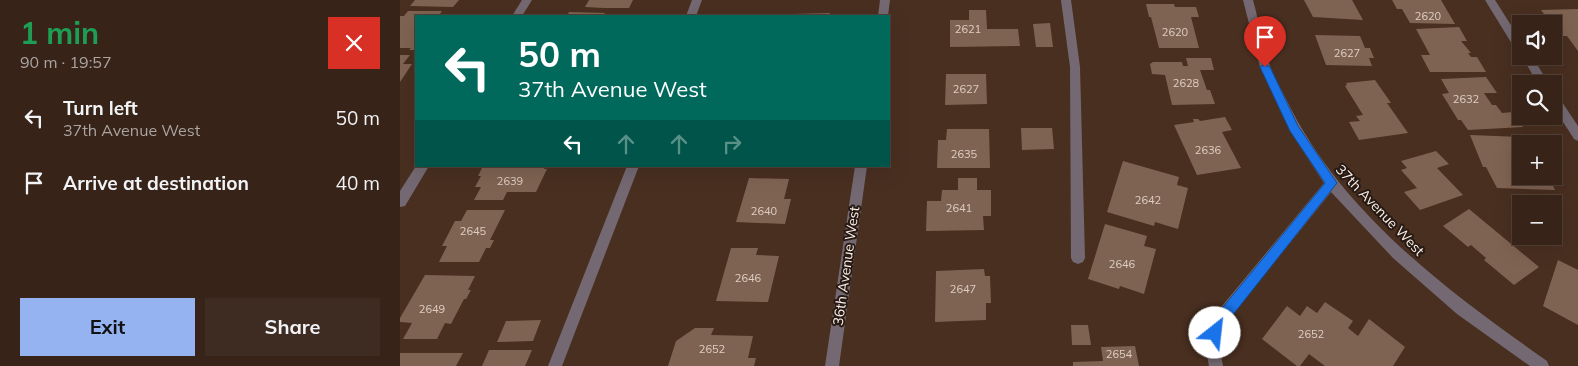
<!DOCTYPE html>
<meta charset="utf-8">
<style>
:root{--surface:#372318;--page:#3e2b21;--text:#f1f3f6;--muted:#aaa4a2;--line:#514037;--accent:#95b2f1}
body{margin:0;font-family:Mulish,sans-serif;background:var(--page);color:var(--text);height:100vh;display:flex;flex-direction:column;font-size:19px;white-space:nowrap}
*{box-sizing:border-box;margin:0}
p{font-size:16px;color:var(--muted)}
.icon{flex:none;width:28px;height:28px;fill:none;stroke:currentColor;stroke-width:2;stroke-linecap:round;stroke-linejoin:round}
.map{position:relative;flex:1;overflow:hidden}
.drawer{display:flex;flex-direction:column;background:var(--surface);width:400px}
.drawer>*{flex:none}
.hud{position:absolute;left:15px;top:15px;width:475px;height:152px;border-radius:0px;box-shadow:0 5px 20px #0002,0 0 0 1px var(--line);background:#00695c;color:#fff;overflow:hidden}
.tools{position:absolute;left:1112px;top:15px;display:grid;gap:10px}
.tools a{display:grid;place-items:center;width:50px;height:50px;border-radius:0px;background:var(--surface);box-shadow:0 5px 20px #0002,0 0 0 1px var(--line);font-size:25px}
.pin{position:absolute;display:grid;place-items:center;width:42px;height:42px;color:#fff;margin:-51px -21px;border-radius:50% 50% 50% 0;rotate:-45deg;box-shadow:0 0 5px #0007}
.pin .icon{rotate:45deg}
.me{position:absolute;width:55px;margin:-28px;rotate:29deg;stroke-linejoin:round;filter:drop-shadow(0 0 4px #0008)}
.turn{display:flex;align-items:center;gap:18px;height:105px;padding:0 20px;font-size:22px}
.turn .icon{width:65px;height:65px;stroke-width:2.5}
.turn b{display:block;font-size:35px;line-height:42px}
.lanes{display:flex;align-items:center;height:48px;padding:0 20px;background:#0003;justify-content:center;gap:25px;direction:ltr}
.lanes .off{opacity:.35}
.round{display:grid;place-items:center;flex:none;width:52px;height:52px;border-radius:0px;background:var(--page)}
.overview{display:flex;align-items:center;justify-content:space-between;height:85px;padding:0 20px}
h1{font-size:30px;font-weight:700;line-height:38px;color:#1e9e55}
.cta{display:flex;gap:10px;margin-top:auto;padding:10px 20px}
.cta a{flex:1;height:58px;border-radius:0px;background:var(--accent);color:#111;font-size:20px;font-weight:700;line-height:58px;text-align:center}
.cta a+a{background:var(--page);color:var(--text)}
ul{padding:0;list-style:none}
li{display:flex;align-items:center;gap:15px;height:65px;padding:0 20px}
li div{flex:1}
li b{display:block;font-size:19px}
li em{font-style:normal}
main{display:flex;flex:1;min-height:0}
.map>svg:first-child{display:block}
.building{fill:#7f6352}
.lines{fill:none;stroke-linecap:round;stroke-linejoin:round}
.service{fill:#746972;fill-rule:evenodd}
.minor{fill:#746972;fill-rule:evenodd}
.route{fill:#1a73e8;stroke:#114b97}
.labels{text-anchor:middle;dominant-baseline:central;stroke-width:4;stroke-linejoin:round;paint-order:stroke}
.number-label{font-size:11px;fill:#dfcec3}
.street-label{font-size:14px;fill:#fff1e9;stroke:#261a14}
</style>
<main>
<section class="drawer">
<div class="overview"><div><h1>1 min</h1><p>90 m · 19:57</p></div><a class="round" style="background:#d93025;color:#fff"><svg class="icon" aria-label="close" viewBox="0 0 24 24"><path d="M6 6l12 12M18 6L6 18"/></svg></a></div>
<ul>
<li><svg class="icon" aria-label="left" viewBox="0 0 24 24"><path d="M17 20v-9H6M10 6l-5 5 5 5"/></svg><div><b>Turn left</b><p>37th Avenue West</p></div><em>50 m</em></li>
<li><svg class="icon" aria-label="arrive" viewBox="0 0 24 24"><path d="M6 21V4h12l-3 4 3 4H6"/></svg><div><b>Arrive at destination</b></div><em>40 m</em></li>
</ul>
<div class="cta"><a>Exit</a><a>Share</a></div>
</section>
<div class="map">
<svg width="1178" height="366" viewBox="0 0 1178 366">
<rect width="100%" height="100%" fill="#492f20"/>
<!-- building -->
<g class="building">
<path d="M15,0H59L53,7L10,6Z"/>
<path d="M189,0H233L229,8H204L185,7Z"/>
<path d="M904,0H952L963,20L913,17Z"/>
<path d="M992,0H1041L1055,24L1010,23L1002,9H997Z"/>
<path d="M746,4H774L775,7H796L799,17H791L799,48H759L751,17H749Z"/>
<path d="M1178,9V51L1167,36H1156L1154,33V24H1146L1142,18H1147L1141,10Z"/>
<path d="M569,10H586L587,29H618L620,46L550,47V20H569Z"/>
<path d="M8,11H42L40,14H53L52,16H16V50H9L11,48H0V16H4Z"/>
<path d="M169,12L205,13L203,16H167Z"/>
<path d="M430,13L429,16H391L392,14Z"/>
<path d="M650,23L653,47H636L633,24Z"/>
<path d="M1059,27L1067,41H1061L1071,53H1068L1071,57H1077L1086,72H1030L1021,55H1030L1016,29Z"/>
<path d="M915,35L960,36L965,48H970L974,58H969L972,66L926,65Z"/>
<path d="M0,55H10L3,64H12L0,82Z"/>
<path d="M786,58H811L814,70H800L807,90H810L815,104L772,105L765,75L752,74L750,64L753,62H782L783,66H788Z"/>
<path d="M546,74H586L587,104L545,105Z"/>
<path d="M1086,77L1097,93H1084L1092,105H1096L1102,113L1113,112L1123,127L1068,130L1061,120H1058L1042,94L1049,93L1041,79Z"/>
<path d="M975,80L991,103H987L1008,133L959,140L949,122L960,121L956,116L963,115L945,86L947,85L946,83Z"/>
<path d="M825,117L832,130L822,132L841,168L797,175L774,125L794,122L793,119H798L800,121Z"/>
<path d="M621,128H652L654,149L622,150Z"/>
<path d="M547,129H589L590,168H537L538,140H546Z"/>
<path d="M1070,135L1121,137L1124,144H1121V176H1148L1155,190L1097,188L1086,167H1083Z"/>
<path d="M1036,151L1049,164L1037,168L1063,195L1020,210L1004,192L1017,188L1001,170L1007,168L1001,161Z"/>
<path d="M723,161L779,177L777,185L788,188L778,229L755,222L754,226L707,212Z"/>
<path d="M86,166H145L144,169H147L136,192H107L103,200H74L81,187H75L81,176H78L82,168Z"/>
<path d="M349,178L389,179L384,199H391L385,224L336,222Z"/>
<path d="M558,178H577V190H591V216H583L584,230L526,231L527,201H541L542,190H558Z"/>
<path d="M1069,209L1139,267L1114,285L1084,260L1086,258L1071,245L1068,247L1043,226Z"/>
<path d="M67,210H105L90,240H94L90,248H86L79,262H39L47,246H42L55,221H61Z"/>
<path d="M705,224L747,236L744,246L756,249L744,294L720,286L719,289L688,279Z"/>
<path d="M331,248H358L356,255L379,256L368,302L316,301Z"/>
<path d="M1158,260L1178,270V325L1143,306Z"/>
<path d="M584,269L585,276H590L591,303H586V320L535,322L536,271Z"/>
<path d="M25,275L75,276L68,290H71L66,299H64L51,324L45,323L37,339H3L12,323L0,322V318Z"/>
<path d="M925,302L953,321L948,328L958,336L969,319L1005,347L993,366H925L909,354L900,366H897L862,339L887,306L900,316L907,306L917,313Z"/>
<path d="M141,320L133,341L97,342L106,321Z"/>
<path d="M671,325H688L691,345H672Z"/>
<path d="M295,328H314L311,335L353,336L348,358H356L354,366H268L276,341Z"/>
<path d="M735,346L739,366H673V362L703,361L701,347Z"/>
<path d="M89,350H132L125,366H82Z"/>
<path d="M0,353H63L56,366H0Z"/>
</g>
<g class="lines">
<!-- service -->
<g class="service">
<path d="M292,0H302L296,16H286Z"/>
<path d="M661,0H671L680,67L685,258L683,262L678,264L673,262L671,258L670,67Z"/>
<path d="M227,166H239L162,366H148Z"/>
</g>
<!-- minor -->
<g class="minor">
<path d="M122,0H132L122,16H112Z"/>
<path d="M480,0H490L488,16H478Z"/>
<path d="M843,0H853C859,22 863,45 870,66C874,77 880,87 885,97C940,212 1045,289 1147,361L1149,366H1130L1057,314L993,258L931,192L824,325L819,345L823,366H809L805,345L813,317L924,183L890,131L860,67Z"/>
<path d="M1085,0H1095L1121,41V53L1117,52Z"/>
<path d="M1121,55L1132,56L1149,84H1138Z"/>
<path d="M1154,95L1158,96L1178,126V141L1174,139L1154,108Z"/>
<path d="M16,166H29L5,206L0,207V191Z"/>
<path d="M455,166H467L439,366H425Z"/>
</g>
</g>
<!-- route -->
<path class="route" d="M865,64L870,67L898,126L937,183L824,326L820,338L815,340L810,338L809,333L814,318L925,183L890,131L860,67Z"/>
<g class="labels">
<!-- number labels -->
<g class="number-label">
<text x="1028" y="16">2620</text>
<text x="568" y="29">2621</text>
<text x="775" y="32">2620</text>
<text x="947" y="53">2627</text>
<text x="786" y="83">2628</text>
<text x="566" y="89">2627</text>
<text x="1066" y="99">2632</text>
<text x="808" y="150">2636</text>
<text x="564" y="154">2635</text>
<text x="110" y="181">2639</text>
<text x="748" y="200">2642</text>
<text x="559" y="208">2641</text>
<text x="364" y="211">2640</text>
<text x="73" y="231">2645</text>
<text x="722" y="264">2646</text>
<text x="348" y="278">2646</text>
<text x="563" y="289">2647</text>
<text x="32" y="309">2649</text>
<text x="911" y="334">2652</text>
<text x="312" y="349">2652</text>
<text x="719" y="354">2654</text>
</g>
<!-- street labels -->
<g class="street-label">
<text transform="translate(980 210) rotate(46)">37th Avenue West</text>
<text transform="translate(446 266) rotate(-82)">36th Avenue West</text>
</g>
</g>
</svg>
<div class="tools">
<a><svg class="icon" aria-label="sound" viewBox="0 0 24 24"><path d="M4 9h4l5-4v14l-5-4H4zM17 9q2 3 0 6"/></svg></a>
<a><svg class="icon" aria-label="search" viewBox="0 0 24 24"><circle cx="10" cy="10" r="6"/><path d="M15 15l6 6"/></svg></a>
<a>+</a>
<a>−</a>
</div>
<div class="pin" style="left:865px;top:67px;background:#d93025"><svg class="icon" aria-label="arrive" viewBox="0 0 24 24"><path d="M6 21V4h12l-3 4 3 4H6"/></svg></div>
<svg class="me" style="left:815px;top:333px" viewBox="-20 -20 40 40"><circle r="19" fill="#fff"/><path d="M0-13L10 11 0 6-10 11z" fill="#1a73e8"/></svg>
<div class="hud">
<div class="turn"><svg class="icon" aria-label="left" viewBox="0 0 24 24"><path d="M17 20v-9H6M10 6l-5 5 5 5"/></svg><div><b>50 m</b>37th Avenue West</div></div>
<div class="lanes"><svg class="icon" aria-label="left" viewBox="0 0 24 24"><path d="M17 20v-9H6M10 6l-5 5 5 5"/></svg><svg class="icon off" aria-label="ahead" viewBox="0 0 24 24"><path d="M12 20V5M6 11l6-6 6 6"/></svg><svg class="icon off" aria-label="ahead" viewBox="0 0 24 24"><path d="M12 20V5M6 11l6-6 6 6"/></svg><svg class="icon off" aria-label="right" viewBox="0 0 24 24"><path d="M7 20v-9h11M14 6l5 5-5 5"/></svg></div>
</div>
</div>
</main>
